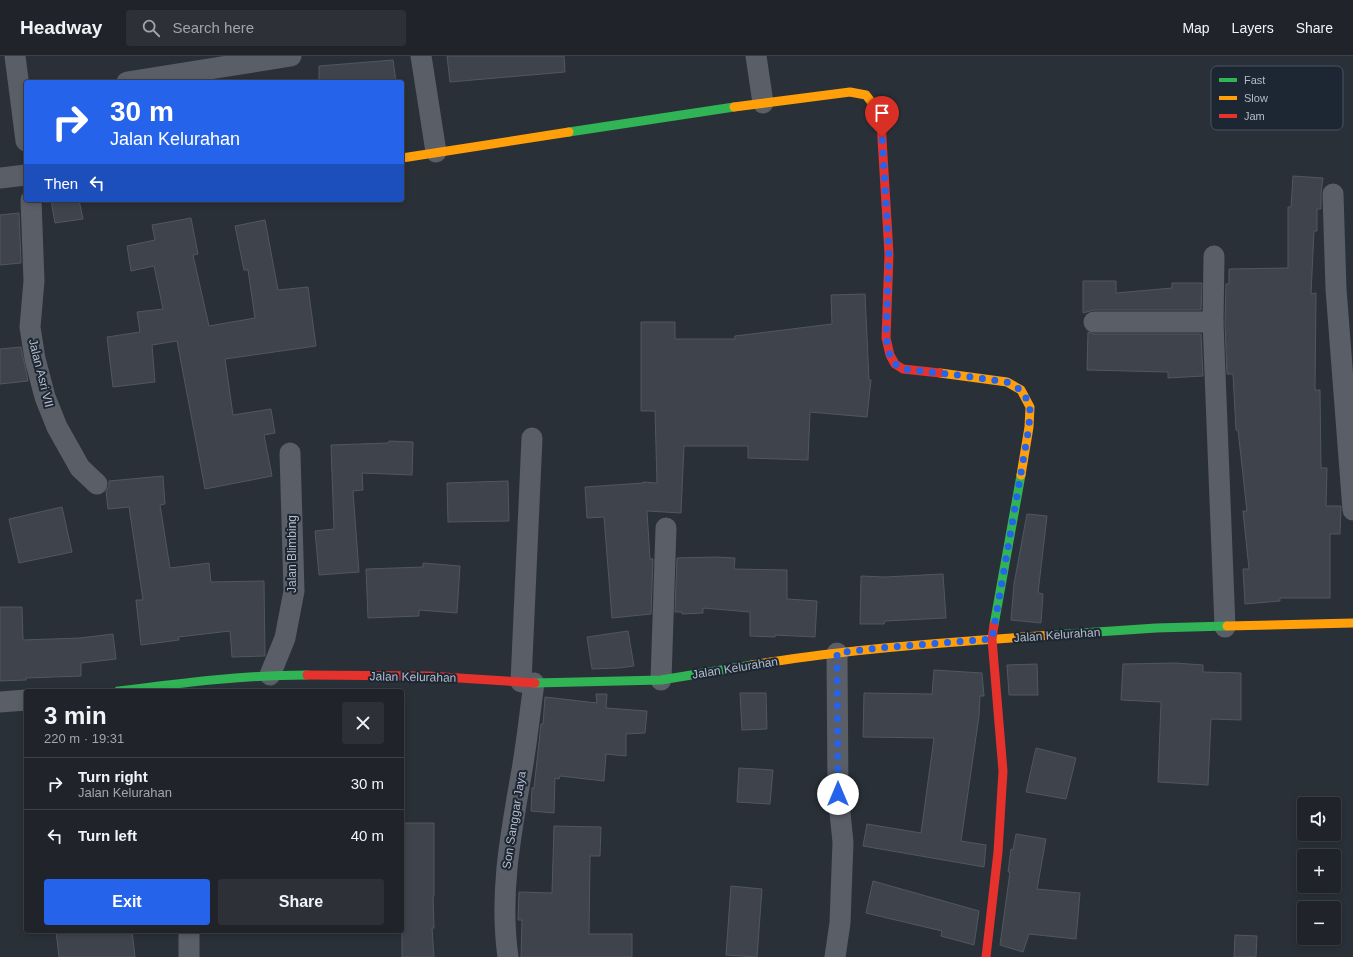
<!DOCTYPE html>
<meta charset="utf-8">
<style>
:root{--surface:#20242a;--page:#2d3036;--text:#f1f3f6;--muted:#a2a4a8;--line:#3d4147;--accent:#2563eb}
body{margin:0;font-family:Arial,sans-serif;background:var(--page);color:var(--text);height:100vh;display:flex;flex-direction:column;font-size:15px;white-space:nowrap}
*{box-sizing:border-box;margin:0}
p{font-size:13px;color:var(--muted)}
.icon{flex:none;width:22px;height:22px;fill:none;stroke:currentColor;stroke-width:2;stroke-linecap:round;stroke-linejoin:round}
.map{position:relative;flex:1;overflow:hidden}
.panel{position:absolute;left:24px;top:633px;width:380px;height:244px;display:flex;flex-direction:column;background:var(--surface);border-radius:4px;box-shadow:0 2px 6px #0003,0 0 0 1px var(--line)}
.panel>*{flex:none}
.guide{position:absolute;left:24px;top:24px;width:380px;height:122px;border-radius:4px;box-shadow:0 2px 6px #0003,0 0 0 1px var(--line);background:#2563eb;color:#fff;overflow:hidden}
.tools{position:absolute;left:1297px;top:741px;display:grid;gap:8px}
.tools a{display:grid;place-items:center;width:44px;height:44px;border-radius:4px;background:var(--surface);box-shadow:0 2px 6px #0003,0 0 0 1px var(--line);font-size:20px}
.pin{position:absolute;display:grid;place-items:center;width:34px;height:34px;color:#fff;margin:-41px -17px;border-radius:50% 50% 50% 0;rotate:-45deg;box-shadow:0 0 4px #0007}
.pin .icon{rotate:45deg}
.me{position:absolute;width:44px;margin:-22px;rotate:0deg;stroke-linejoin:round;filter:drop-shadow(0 0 3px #0008)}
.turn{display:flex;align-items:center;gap:14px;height:84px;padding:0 20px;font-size:18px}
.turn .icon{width:52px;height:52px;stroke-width:2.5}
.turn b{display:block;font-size:28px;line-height:34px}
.then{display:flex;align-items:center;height:38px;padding:0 20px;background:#0003;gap:8px;font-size:15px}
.round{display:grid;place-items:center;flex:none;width:42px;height:42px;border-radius:4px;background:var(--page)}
.head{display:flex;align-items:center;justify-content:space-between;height:68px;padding:0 20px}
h1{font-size:24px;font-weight:700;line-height:30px}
.cta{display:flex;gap:8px;margin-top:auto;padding:8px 20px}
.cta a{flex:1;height:46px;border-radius:4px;background:var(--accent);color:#fff;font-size:16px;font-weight:700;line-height:46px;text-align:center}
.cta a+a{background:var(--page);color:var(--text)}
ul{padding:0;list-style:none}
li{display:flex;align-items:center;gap:12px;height:52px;padding:0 20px;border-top:1px solid var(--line)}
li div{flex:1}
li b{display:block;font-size:15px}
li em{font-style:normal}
header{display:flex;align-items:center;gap:24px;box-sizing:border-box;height:56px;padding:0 20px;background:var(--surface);border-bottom:1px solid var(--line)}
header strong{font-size:19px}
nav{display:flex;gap:22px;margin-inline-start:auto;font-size:14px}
.search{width:280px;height:36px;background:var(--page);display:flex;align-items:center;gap:10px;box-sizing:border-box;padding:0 14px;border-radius:4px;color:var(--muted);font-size:15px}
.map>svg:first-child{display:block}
.building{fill:#3f444c;stroke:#52575f}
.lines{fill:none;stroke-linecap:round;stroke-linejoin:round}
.street{stroke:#5a5e66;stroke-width:21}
.fast{stroke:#30b455;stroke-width:9}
.slow{stroke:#ff9f0a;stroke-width:9}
.jam{stroke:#e5322d;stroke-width:9}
.route{stroke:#2563eb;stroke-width:7;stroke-dasharray:0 12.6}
.labels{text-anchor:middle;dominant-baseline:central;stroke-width:4;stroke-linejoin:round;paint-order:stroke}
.street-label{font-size:12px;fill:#b4bcc9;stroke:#1d2633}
.key{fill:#1d2633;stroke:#4a5360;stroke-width:1}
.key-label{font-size:11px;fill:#b4bcc9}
</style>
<header>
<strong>Headway</strong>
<div class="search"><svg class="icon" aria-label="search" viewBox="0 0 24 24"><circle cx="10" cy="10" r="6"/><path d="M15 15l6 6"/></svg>Search here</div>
<nav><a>Map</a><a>Layers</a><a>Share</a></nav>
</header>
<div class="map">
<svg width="1353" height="901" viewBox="0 0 1353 901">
<rect width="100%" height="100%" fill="#2a3038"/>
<!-- building -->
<g class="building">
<path d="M447,0H564L565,16L450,26Z"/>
<path d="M393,4L396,26H319V10Z"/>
<path d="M1293,120L1323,122L1321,138V153H1317V175H1314L1311,238L1316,237L1315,334H1320L1321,412H1327L1326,450H1341L1340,478H1330V542H1280V545L1245,548L1243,513H1249L1243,455H1247L1238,374H1236L1233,318H1227L1225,266L1226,228H1229V213L1288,212V151H1291Z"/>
<path d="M51,144H79L83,163L55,167Z"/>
<path d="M19,157L21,207L0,209V159Z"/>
<path d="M191,162L198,198L193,199L209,270L255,262L248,214H244L235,170L265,164L278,234L308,231L316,290L225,303L233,359L271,353L275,377L264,379L272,420L205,433L177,285L152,289L155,326L113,331L107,281L140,276L137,256L163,253L154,210L131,215L127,190L155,184L152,169Z"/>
<path d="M1083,225H1116V237L1172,232V227H1202L1201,254H1094L1083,257Z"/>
<path d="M865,238L869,324H871L867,361L810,356L808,404L748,402V390H684L681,457L647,455L650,503H653L651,558L612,562L604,461L587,462L585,431L643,427V426L657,427L655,355H641V266H675V283H735V280L832,268L831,239Z"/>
<path d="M1088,276L1094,278H1201L1203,320L1168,322V316L1087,314Z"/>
<path d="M21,291L28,325L0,328V293Z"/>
<path d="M389,385L413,386L412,419L362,417L363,434L353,435L359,516L319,519L315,475L334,473L331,389L388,387Z"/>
<path d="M163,420L165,448L160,449L170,512L209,507L211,526L264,525L265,600L232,601L230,575L178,581L179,584L141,589L136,544H143L129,451L108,453L106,435L109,430V425Z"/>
<path d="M508,425L509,465L448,466L447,427Z"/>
<path d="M62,451L72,496L19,507L9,463Z"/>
<path d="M1027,458L1047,460L1038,537L1043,538L1041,567L1011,564L1014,528Z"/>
<path d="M715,501L735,502L734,513L787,514V543L817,545L815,581L775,579V581L750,580V556L703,552V557L682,558V556H675L677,502Z"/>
<path d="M423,507L460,510L457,557L419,554V560L368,562L366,513L423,511Z"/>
<path d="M943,518L946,562L885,565L884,568H860L861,520L885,521Z"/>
<path d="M0,551H22L23,584L80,582L113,578L116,603L81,607V620L26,622V624L0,625Z"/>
<path d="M628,575L634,610L619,612L592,613L587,581Z"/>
<path d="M1175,607L1203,609V616L1241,617V664L1211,663L1208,729L1158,726L1161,646L1121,644L1123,608Z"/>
<path d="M1037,608L1038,639H1009L1007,609Z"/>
<path d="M934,614L982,617L984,640H980L979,660L961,785L986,789L984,811L863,790L867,768L921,777L934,682L863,681L864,637L932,638Z"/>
<path d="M740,637H766L767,673L742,674Z"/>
<path d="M596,638H607L606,652L647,655L645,677L626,678V700L606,698L604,725L560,720L559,723L555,722L554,757L531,755L532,732H534L541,668H543L545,641L597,647Z"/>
<path d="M1036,692L1076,702L1066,743L1026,736Z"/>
<path d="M739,712L773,714L770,748L737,746Z"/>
<path d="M402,767H434V840H433L434,872H432L434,901H402Z"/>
<path d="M554,770L601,771L600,800H590L589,878H632V901H521L522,864H518L519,836L552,837Z"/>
<path d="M1016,778L1046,783L1037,833L1080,837L1076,883L1029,878L1023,896L1000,889L1010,816H1008L1011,793L1013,794Z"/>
<path d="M873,825L979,855L974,889L941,880L942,875L866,857Z"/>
<path d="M731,830L762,833L757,901L726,899Z"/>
<path d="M56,875H132L135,901H59Z"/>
<path d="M1235,879L1257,880L1256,901H1234Z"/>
</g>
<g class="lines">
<!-- street -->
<g class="street">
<path d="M15,0L26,85"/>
<path d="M421,0L436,96"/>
<path d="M756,0L763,47"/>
<path d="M127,26L291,0"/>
<path d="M0,122L26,119"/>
<path d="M1333,138L1336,233L1353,454"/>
<path d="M31,144L34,225L30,271L35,303L45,341L57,371L80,412L97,428"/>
<path d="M1214,200L1213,266L1225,571"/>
<path d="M1094,266H1213"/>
<path d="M270,619L285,582L294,535L290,397"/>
<path d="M661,624L666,472"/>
<path d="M521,626L532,382"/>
<path d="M0,646L26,644"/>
<path d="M189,875V901"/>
<path d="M508,901C499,837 511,777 522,714C527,685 530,656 534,627"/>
<path d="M835,901L840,867L843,786L838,738L837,597"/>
</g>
<!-- fast -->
<g class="fast">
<path d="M569,76L734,51"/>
<path d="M994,569L1021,419"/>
<path d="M1053,579L1156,572L1227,570"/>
<path d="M535,627L661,624L752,609"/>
<path d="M118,635C181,627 243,619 307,619"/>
</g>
<!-- slow -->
<g class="slow">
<path d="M734,51L850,36L866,39L876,52L879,60"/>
<path d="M402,102L569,76"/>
<path d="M940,317L1007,326L1021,334L1030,351L1029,371L1021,419"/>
<path d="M1227,570L1353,567"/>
<path d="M752,609C852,592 953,586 1053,579"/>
</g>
<!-- jam -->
<g class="jam">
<path d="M879,60L881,66L889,198L886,282L890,299L895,308L903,313L940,317"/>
<path d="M307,619L428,620L535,627"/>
<path d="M986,901L998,796L1003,715L992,583L994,569"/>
</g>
</g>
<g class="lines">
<!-- route -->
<path class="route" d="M838,738L837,597L879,592L992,583L1029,371L1030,351L1026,342L1021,334L1007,326L957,319L903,313L895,308L890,299L886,282L889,198L882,81"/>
</g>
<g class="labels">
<!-- street labels -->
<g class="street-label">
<text transform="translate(41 317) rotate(76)">Jalan Asri VII</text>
<text transform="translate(292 498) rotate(-90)">Jalan Blimbing</text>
<text transform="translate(1057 579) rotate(-4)">Jalan Kelurahan</text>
<text transform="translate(735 612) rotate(-9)">Jalan Kelurahan</text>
<text transform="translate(413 621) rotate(1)">Jalan Kelurahan</text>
<text transform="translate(514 764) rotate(-81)">Son Sanggar Jaya</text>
</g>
</g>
<!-- legend -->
<rect x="1211" y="10" width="132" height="64" rx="6" class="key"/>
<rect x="1219" y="22" width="18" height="4" fill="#30b455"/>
<rect x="1219" y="40" width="18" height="4" fill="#ff9f0a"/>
<rect x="1219" y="58" width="18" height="4" fill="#e5322d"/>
<g class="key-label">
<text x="1244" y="28">Fast</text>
<text x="1244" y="46">Slow</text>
<text x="1244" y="64">Jam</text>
</g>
</svg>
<div class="tools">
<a><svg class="icon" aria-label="sound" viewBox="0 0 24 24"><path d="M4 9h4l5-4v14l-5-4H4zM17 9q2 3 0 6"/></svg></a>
<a>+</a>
<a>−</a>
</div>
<div class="pin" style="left:882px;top:81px;background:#d93025"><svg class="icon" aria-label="arrive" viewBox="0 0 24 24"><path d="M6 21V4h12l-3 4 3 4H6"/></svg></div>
<svg class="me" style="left:838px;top:738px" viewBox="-20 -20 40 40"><circle r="19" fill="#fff"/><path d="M0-13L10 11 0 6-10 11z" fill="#2563eb"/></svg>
<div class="guide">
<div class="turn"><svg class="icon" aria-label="right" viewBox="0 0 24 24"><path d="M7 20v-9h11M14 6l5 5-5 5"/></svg><div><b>30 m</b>Jalan Kelurahan</div></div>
<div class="then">Then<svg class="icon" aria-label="left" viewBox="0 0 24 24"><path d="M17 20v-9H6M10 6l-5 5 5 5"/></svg></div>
</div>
<section class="panel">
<div class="head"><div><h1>3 min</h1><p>220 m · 19:31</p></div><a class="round"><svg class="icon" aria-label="close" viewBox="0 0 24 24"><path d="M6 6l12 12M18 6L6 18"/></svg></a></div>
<ul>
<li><svg class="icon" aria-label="right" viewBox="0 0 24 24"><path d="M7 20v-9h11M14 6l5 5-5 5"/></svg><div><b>Turn right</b><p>Jalan Kelurahan</p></div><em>30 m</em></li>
<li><svg class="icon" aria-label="left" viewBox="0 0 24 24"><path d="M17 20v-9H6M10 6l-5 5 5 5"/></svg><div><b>Turn left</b></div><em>40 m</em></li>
</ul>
<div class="cta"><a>Exit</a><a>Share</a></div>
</section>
</div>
